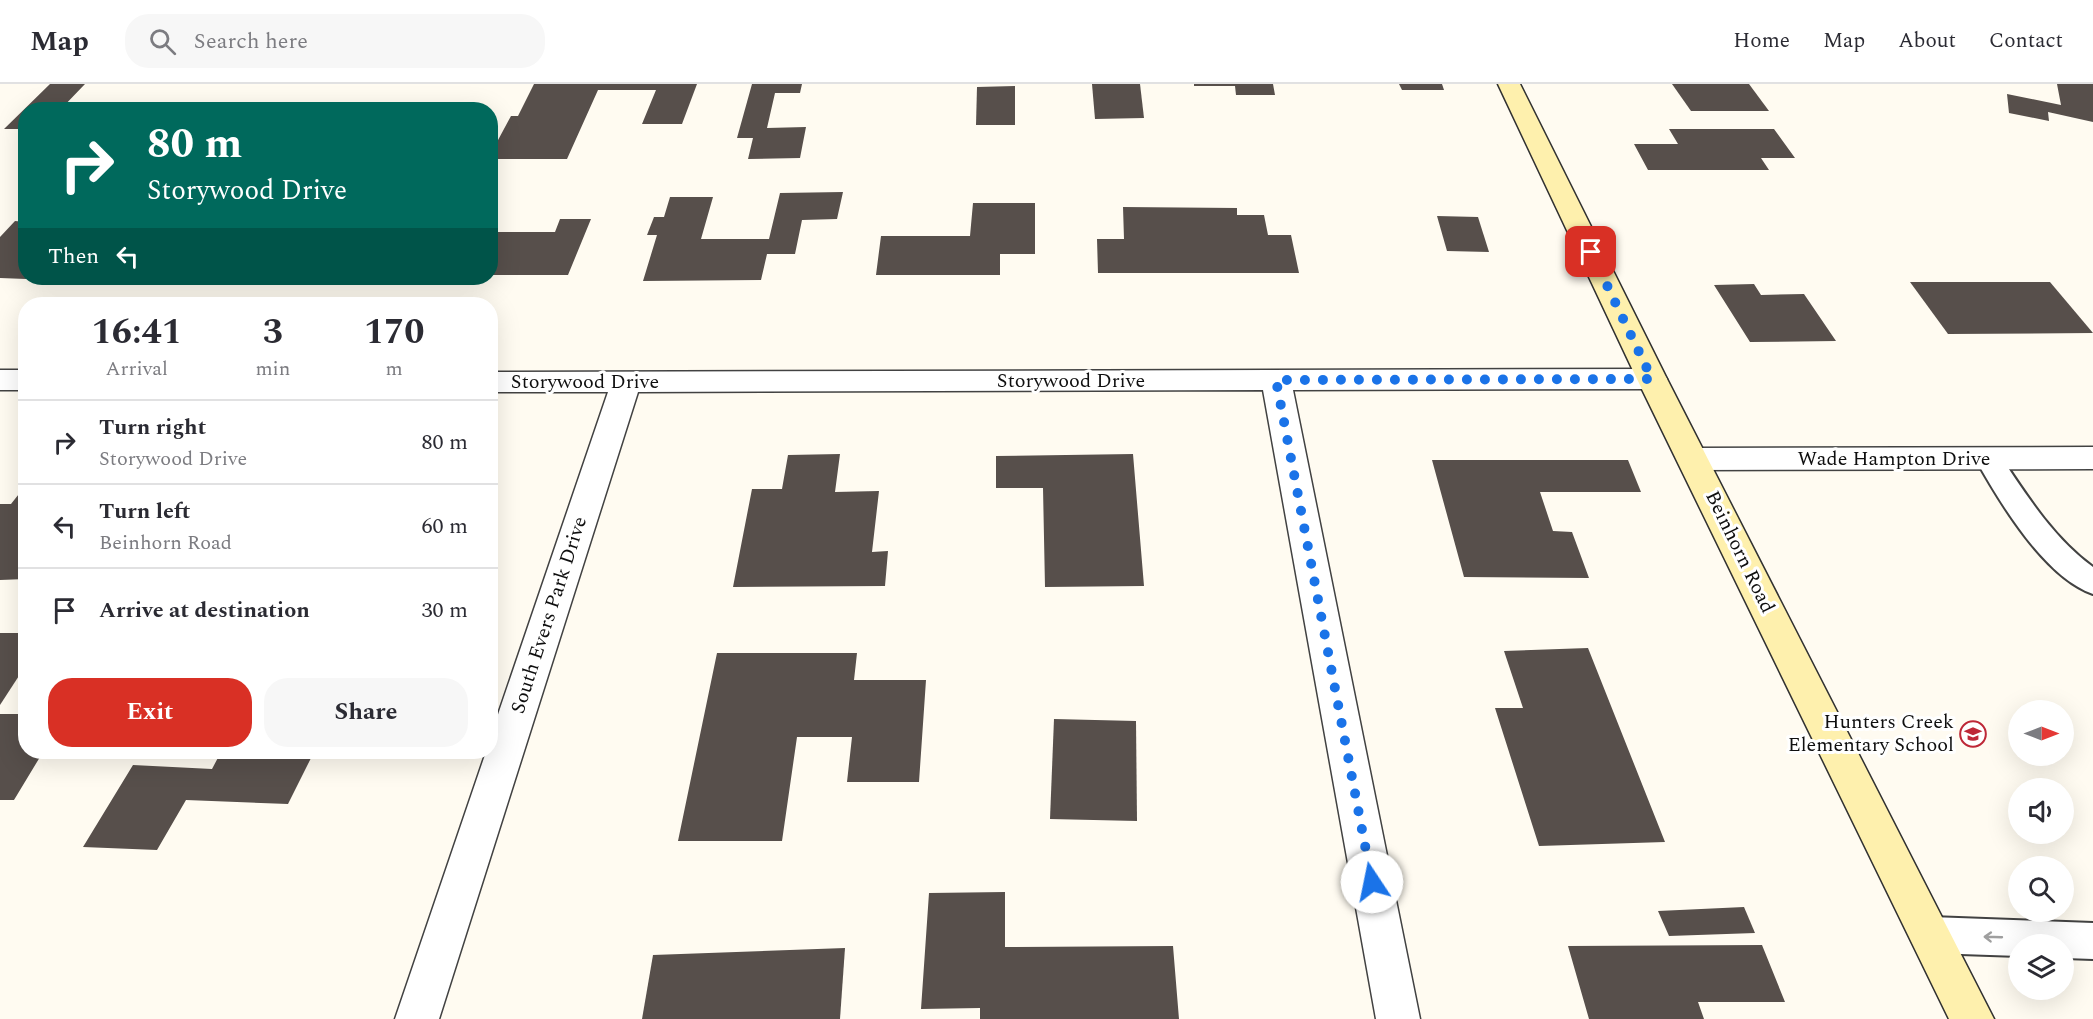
<!DOCTYPE html>
<style>
:root{--surface:#fff;--page:#f7f7f7;--text:#2b2b33;--muted:#7c7c81;--line:#e1e1e2;--accent:#d93025}
body{margin:0;font-family:Spectral,serif;background:var(--page);color:var(--text);height:100vh;display:flex;flex-direction:column;font-size:22px;white-space:nowrap}
*{box-sizing:border-box;margin:0}
p{font-size:20px;color:var(--muted)}
.icon{flex:none;width:33px;height:33px;fill:none;stroke:currentColor;stroke-width:2;stroke-linecap:round;stroke-linejoin:round}
.map{position:relative;flex:1;overflow:hidden}
.details{position:absolute;left:18px;top:213px;width:480px;height:462px;display:flex;flex-direction:column;background:var(--surface);border-radius:24px;box-shadow:0 6px 24px #0002}
.details>*{flex:none}
.top-card{position:absolute;left:18px;top:18px;width:480px;height:183px;border-radius:24px;box-shadow:0 6px 24px #0002;background:#00695c;color:#fff;overflow:hidden}
.needle{width:39px;rotate:90deg}
.controls{position:absolute;left:2008px;top:616px;display:grid;gap:12px}
.controls a{display:grid;place-items:center;width:66px;height:66px;border-radius:50%;background:var(--surface);box-shadow:0 6px 24px #0002;font-size:30px}
.pin{position:absolute;display:grid;place-items:center;width:51px;height:51px;color:#fff;margin:-26px;border-radius:12px;box-shadow:0 3px 9px #0006}
.me{position:absolute;width:66px;margin:-33px;rotate:349deg;stroke-linejoin:round;filter:drop-shadow(0 0 4px #0008)}
.turn{display:flex;align-items:center;gap:21px;height:126px;padding:0 30px;font-size:27px}
.turn .icon{width:78px;height:78px;stroke-width:2.5}
.turn b{display:block;font-size:42px;line-height:51px}
.then{display:flex;align-items:center;height:57px;padding:0 30px;background:#0003;gap:12px;font-size:22px}
.eta{display:flex;justify-content:space-evenly;align-items:center;height:102px;text-align:center}
.eta b{font-size:36px;font-weight:700;line-height:42px}
.button{display:flex;gap:12px;margin-top:auto;padding:12px 30px}
.button a{flex:1;height:69px;border-radius:24px;background:var(--accent);color:#fff;font-size:24px;font-weight:700;line-height:69px;text-align:center}
.button a+a{background:var(--page);color:var(--text)}
ul{padding:0;list-style:none}
li{display:flex;align-items:center;gap:18px;height:84px;padding:0 30px;border-top:2px solid var(--line)}
li div{flex:1}
li b{display:block;font-size:22px}
li em{font-style:normal}
header{display:flex;align-items:center;gap:36px;box-sizing:border-box;height:84px;padding:0 30px;background:var(--surface);border-bottom:2px solid var(--line)}
header strong{font-size:28px}
nav{display:flex;gap:33px;margin-inline-start:auto;font-size:21px}
.search{width:420px;height:54px;background:var(--page);display:flex;align-items:center;gap:15px;box-sizing:border-box;padding:0 21px;border-radius:24px;color:var(--muted);font-size:22px}
.map>svg:first-child{display:block}
.building{fill:#574f4b}
.lines{fill:none;stroke-linecap:round;stroke-linejoin:round}
.lane-casing{stroke:#424242;stroke-width:4}
.street-casing{stroke:#424242;stroke-width:3}
.secondary-casing{stroke:#313131;stroke-width:3}
.lane{fill:#fff;fill-rule:evenodd}
.street{fill:#fff;fill-rule:evenodd}
.secondary{fill:#fef0ad;fill-rule:evenodd}
.oneway{stroke:#9f9f9f}
.route{stroke:#1a73e8;stroke-width:10;stroke-dasharray:0 18}
.labels{text-anchor:middle;dominant-baseline:central;stroke-width:6;stroke-linejoin:round;paint-order:stroke}
.street-label{font-size:20px;fill:#0f0f0f;stroke:#fff}
.poi-label{font-size:20px;fill:#0f0f0f;stroke:#fff;text-anchor:end}
</style>
<header>
<strong>Map</strong>
<div class="search"><svg class="icon" aria-label="search" viewBox="0 0 24 24"><circle cx="10" cy="10" r="6"/><path d="M15 15l6 6"/></svg>Search here</div>
<nav><a>Home</a><a>Map</a><a>About</a><a>Contact</a></nav>
</header>
<div class="map">
<svg width="2093" height="935" viewBox="0 0 2093 935">
<rect width="100%" height="100%" fill="#fffbf1"/>
<!-- building -->
<g class="building">
<path d="M50,0H85L60,26H26V45H4Z"/>
<path d="M534,0H697L682,40H642L656,6H598L567,75H490V71L511,32H518Z"/>
<path d="M752,0H802L800,9H775L767,44L806,43L800,74L748,75L753,54H737Z"/>
<path d="M1092,0H1140L1144,34L1095,35Z"/>
<path d="M1194,0H1273L1275,11H1236L1235,2H1194Z"/>
<path d="M1399,0H1442L1444,6H1402Z"/>
<path d="M1672,0H1749L1769,27H1691Z"/>
<path d="M2057,0H2093V38L2048,28L2049,37L2009,29L2007,10L2061,21Z"/>
<path d="M1015,2V41H976L977,3Z"/>
<path d="M1669,45H1774L1795,74H1761L1769,86H1648L1634,60H1678Z"/>
<path d="M843,108L837,135L802,136L795,170H767L761,196L643,197L657,151H647L654,133H664L670,113H713L701,155H769L780,109Z"/>
<path d="M973,119H1035V170H1000V191H876L881,152H970Z"/>
<path d="M1123,123L1237,124V131H1264L1268,151H1291L1299,189H1098L1097,155H1124Z"/>
<path d="M1437,132L1478,133L1489,168L1447,167Z"/>
<path d="M560,135H591L568,191H490V148H555Z"/>
<path d="M15,137L26,138V195L0,194V153Z"/>
<path d="M1910,198H2050L2093,249L1948,250Z"/>
<path d="M1754,200L1761,211L1804,210L1836,257L1750,258L1714,201Z"/>
<path d="M840,370L835,408L879,407L872,468L888,467L885,502L733,503L752,405H782L788,371Z"/>
<path d="M1133,370L1144,502L1045,503L1043,404H996V372Z"/>
<path d="M1432,376H1628L1641,408H1540L1553,447L1572,448L1589,494L1464,493Z"/>
<path d="M26,401V495L0,496V420H11Z"/>
<path d="M0,549H26V581L0,621Z"/>
<path d="M1588,564L1665,758L1539,762L1495,624H1523L1504,567Z"/>
<path d="M717,569H857L854,596H926L919,698H847L852,653H797L782,757H678Z"/>
<path d="M0,630H26V668H43L14,716H0Z"/>
<path d="M1054,635L1136,637L1137,737L1050,735Z"/>
<path d="M221,668H314L288,720L186,716L157,766L83,763L133,681L212,685Z"/>
<path d="M1005,808V863L1173,862L1179,935H980V924L921,925L929,809Z"/>
<path d="M1744,823L1755,849L1669,852L1658,827Z"/>
<path d="M1762,861L1785,918H1698L1704,935H1589L1568,862Z"/>
<path d="M845,864L840,935H642L653,871Z"/>
</g>
<g class="lines">
<!-- lane casing -->
<g class="lane-casing">
<g id="lane">
<path d="M1988,364L1997,367C2025,409 2052,453 2093,483V510C2044,493 1999,417 1975,374L1979,367Z"/>
<path d="M1931,833L2093,839V875L2064,874V861H2019V872L1931,869L1918,864L1913,851L1918,838Z"/>
</g>
</g>
<!-- street casing -->
<g class="street-casing">
<g id="street">
<path d="M1652,285L1662,288L1667,295L1662,302L1652,305L1293,306L1420,935H1376L1263,306L638,308L439,935H395L486,668H490V654L608,308H490V288Z"/>
<rect x="0" y="286" width="26" height="20"/>
<path d="M2093,363V385L1694,386L1683,383L1679,375L1683,367L1694,364Z"/>
</g>
</g>
<!-- secondary casing -->
<g class="secondary-casing">
<path id="secondary" d="M1498,0H1520L1667,295L1994,935H1949L1637,295Z"/>
</g>
<!-- lane -->
<use href="#lane" class="lane"/>
<!-- street -->
<use href="#street" class="street"/>
<!-- secondary -->
<use href="#secondary" class="secondary"/>
</g>
<!-- one-way arrows -->
<defs><path id="oneway-shaft" d="M-6 0H5M1.5-3L5.5 0L1.5 3" fill="none" stroke-width="1.6" stroke-linecap="round" stroke-linejoin="round" transform="scale(1.5)"/></defs>
<use class="oneway" href="#oneway-shaft" transform="translate(1993 853) rotate(-178)"/>
<g class="lines">
<!-- route -->
<path class="route" d="M1372,798L1276,296L1652,295L1591,168"/>
</g>
<!-- icons -->
<defs>
<g id="school-ring" transform="scale(1.35)"><circle r="9.5" fill="#fff" stroke="#be2837" stroke-width="1.5"/><path d="M0-5L7-2L0 1L-7-2ZM-4 1L0 2.5L4 1V4Q0 6-4 4Z" fill="#be2837"/></g>
</defs>
<g fill-rule="evenodd">
<use href="#school-ring" x="1973" y="650"/>
</g>
<g class="labels">
<!-- street labels -->
<g class="street-label">
<text x="1071" y="297">Storywood Drive</text>
<text x="585" y="298">Storywood Drive</text>
<text x="1894" y="375">Wade Hampton Drive</text>
<text transform="translate(1740 468) rotate(64)">Beinhorn Road</text>
<text transform="translate(549 531) rotate(-72)">South Evers Park Drive</text>
</g>
<!-- poi labels -->
<g class="poi-label">
<text x="1954" y="638">Hunters Creek<tspan x="1954" dy="23">Elementary School</tspan></text>
</g>
</g>
</svg>
<div class="controls">
<a><svg class="needle" viewBox="-14 -14 28 28"><path d="M0-13l5 13h-10z" fill="#e53935"/><path d="M0 13l5-13h-10z" fill="#7c7c81"/></svg></a>
<a><svg class="icon" aria-label="sound" viewBox="0 0 24 24"><path d="M4 9h4l5-4v14l-5-4H4zM17 9q2 3 0 6"/></svg></a>
<a><svg class="icon" aria-label="search" viewBox="0 0 24 24"><circle cx="10" cy="10" r="6"/><path d="M15 15l6 6"/></svg></a>
<a><svg class="icon" aria-label="layers" viewBox="0 0 24 24"><path d="M12 4l9 5-9 5-9-5zM3 14l9 5 9-5"/></svg></a>
</div>
<div class="pin" style="left:1591px;top:168px;background:#d93025"><svg class="icon" aria-label="arrive" viewBox="0 0 24 24"><path d="M6 21V4h12l-3 4 3 4H6"/></svg></div>
<svg class="me" style="left:1372px;top:798px" viewBox="-20 -20 40 40"><circle r="19" fill="#fff"/><path d="M0-13L10 11 0 6-10 11z" fill="#1a73e8"/></svg>
<div class="top-card">
<div class="turn"><svg class="icon" aria-label="right" viewBox="0 0 24 24"><path d="M7 20v-9h11M14 6l5 5-5 5"/></svg><div><b>80 m</b>Storywood Drive</div></div>
<div class="then">Then<svg class="icon" aria-label="left" viewBox="0 0 24 24"><path d="M17 20v-9H6M10 6l-5 5 5 5"/></svg></div>
</div>
<section class="details">
<div class="eta">
<div><b>16:41</b><p>Arrival</p></div>
<div><b>3</b><p>min</p></div>
<div><b>170</b><p>m</p></div>
</div>
<ul>
<li><svg class="icon" aria-label="right" viewBox="0 0 24 24"><path d="M7 20v-9h11M14 6l5 5-5 5"/></svg><div><b>Turn right</b><p>Storywood Drive</p></div><em>80 m</em></li>
<li><svg class="icon" aria-label="left" viewBox="0 0 24 24"><path d="M17 20v-9H6M10 6l-5 5 5 5"/></svg><div><b>Turn left</b><p>Beinhorn Road</p></div><em>60 m</em></li>
<li><svg class="icon" aria-label="arrive" viewBox="0 0 24 24"><path d="M6 21V4h12l-3 4 3 4H6"/></svg><div><b>Arrive at destination</b></div><em>30 m</em></li>
</ul>
<div class="button"><a>Exit</a><a>Share</a></div>
</section>
</div>
